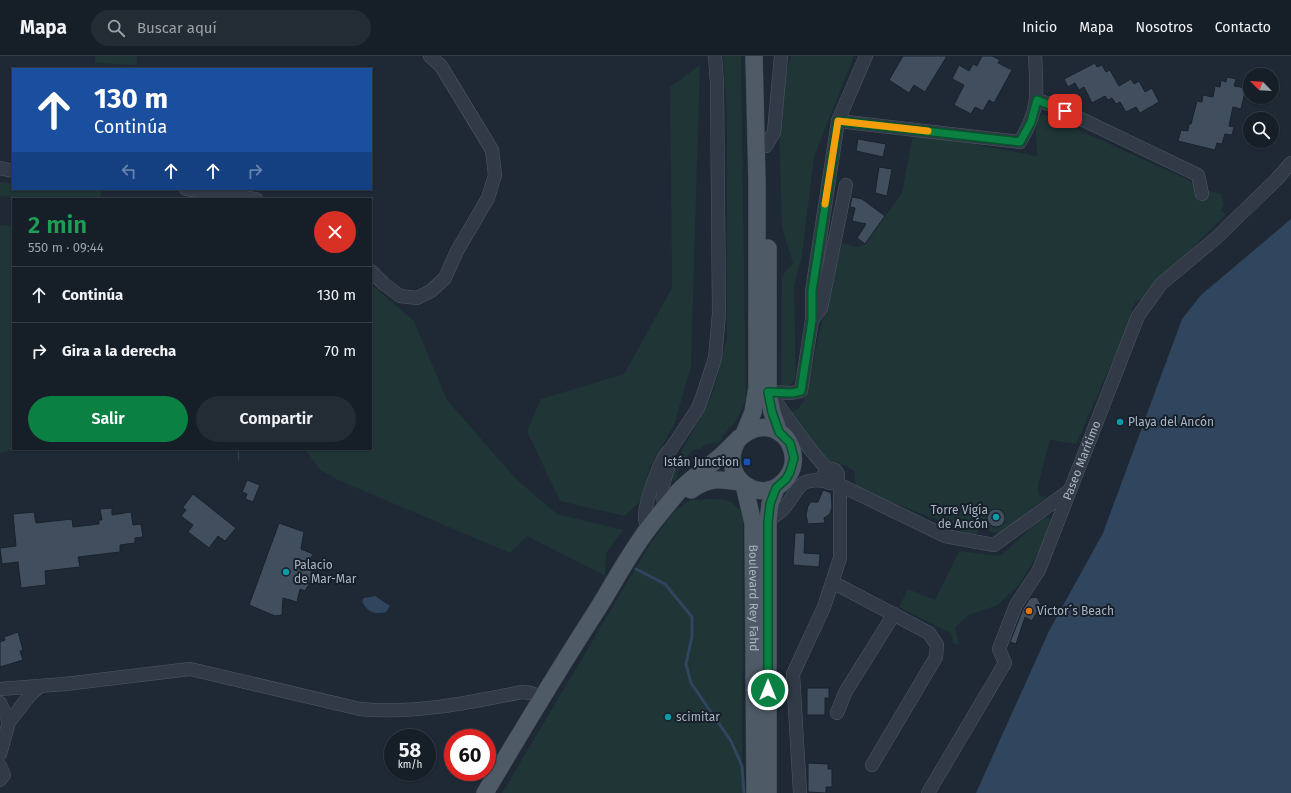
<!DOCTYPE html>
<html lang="es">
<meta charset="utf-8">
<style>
:root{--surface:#161f28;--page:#232c34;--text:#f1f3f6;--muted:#9ea2a8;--line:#353d45;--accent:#0b8043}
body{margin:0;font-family:"Fira Sans",sans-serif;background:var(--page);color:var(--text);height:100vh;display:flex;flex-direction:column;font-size:15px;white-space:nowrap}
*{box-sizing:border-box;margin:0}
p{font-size:13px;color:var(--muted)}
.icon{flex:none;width:22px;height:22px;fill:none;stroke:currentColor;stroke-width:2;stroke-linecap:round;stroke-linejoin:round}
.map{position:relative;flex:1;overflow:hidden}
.drawer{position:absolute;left:12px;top:142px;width:360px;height:252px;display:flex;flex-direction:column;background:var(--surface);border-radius:0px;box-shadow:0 1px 3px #0004,0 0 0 1px var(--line)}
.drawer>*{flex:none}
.hud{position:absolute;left:12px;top:12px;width:360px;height:122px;border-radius:0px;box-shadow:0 1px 3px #0004,0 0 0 1px var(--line);background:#1a4fa0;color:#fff;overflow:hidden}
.needle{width:26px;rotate:294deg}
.tools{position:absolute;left:1243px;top:12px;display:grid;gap:8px}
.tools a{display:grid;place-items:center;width:36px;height:36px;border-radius:50%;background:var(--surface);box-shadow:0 1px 3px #0004,0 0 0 1px var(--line);font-size:20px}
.speed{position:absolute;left:384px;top:673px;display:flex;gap:8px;font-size:20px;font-weight:700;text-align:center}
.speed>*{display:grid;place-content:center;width:52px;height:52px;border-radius:50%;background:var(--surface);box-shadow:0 1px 3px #0004,0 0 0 1px var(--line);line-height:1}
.speed small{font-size:10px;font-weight:400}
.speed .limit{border:6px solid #d22;background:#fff;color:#111}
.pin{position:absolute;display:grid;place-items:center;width:34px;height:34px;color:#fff;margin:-17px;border-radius:8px;box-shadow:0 2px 6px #0006}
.me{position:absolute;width:44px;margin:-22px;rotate:0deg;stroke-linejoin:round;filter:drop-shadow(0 0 3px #0008)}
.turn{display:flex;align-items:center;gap:14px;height:84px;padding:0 16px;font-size:18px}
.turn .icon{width:52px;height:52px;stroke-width:2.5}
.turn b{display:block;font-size:28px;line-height:34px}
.lanes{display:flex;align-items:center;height:38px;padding:0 16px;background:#0003;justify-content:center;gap:20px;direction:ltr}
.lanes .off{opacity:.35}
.round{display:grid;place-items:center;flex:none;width:42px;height:42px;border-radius:21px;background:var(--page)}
.headline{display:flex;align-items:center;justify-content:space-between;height:68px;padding:0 16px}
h1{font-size:24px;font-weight:600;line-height:30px;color:#1e9e55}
.action{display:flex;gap:8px;margin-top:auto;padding:8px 16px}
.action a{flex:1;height:46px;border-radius:24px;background:var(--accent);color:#fff;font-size:16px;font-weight:600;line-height:46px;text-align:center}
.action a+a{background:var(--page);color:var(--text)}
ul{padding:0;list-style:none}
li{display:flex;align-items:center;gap:12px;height:56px;padding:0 16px;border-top:1px solid var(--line)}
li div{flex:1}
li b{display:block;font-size:15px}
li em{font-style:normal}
header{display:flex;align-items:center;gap:24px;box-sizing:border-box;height:56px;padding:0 20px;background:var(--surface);border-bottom:1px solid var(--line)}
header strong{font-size:19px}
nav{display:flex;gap:22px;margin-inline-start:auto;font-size:14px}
.search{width:280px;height:36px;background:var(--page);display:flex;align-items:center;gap:10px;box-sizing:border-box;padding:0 14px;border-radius:22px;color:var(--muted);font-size:15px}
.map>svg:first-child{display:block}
.green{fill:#1f3536}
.water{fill:#30455e}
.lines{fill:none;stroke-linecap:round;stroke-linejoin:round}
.stream{stroke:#30455e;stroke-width:3}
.building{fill:#404e5e;stroke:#19222c}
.minor-tunnel{stroke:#333e4a;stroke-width:13;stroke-dasharray:13 6;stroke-linecap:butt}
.minor-casing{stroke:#4e5864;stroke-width:14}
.major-casing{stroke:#3a444f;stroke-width:18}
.minor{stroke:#313a46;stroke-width:13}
.major{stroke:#4e5a66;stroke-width:17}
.route-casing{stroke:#07532c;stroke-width:10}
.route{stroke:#0b8043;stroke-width:7}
.slow{stroke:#f59e0b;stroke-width:7}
.culture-dot{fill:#0f9aa8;stroke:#17202a;stroke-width:1.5}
.transit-dot{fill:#1a4fb4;stroke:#17202a;stroke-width:1.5}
.food-dot{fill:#e8710a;stroke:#17202a;stroke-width:1.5}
.labels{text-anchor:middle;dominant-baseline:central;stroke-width:4;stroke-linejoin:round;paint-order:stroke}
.poi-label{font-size:12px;fill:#aab5c4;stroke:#17202a;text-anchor:start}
.street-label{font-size:12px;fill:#aab5c4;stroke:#17202a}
</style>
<header>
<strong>Mapa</strong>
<div class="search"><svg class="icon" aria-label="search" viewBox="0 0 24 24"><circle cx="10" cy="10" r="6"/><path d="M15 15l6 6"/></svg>Buscar aquí</div>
<nav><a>Inicio</a><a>Mapa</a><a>Nosotros</a><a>Contacto</a></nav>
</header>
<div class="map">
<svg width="1291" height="737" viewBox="0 0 1291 737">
<rect width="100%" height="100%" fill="#1e2935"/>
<!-- green -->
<g class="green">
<path d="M95,0H137V9L95,7Z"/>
<path d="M723,0H741L746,344L735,367L723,379L722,384L719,386L703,389L701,393L693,394L683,406L684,409L678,415L676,425L670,422L671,415L712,339L727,283V61Z"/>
<path d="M791,0H854L814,101L802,200L794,230L796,320L781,348L782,220L793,207L782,172L778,37Z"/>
<path d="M700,9L691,311L674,369L649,412L643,443L624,460L560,445L527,375L541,343L624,318L672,232L670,31Z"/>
<path d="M1043,58L1187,123L1194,129L1197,141L1205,143L1208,135L1221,137L1224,149L1221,155L1226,158L1141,244L1136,245L1131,255V263L1076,388L1050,384L1038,429L1039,439L1047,441L998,478L980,473L975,479L961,475L945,467L856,432L854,415L844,409H827L786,388L785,361L798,353L804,344L808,333L819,277L842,187L857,191L865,188L902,137L913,79L930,80L1037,100C1038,88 1031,65 1043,58Z"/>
<path d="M0,126L13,127V133L102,134L99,143H33L0,140Z"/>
<path d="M0,169L13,170V393H15L0,397Z"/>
<path d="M371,228L414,265L447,344L517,424L557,458L623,474L606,497L605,520L527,480L510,497L338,424L320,414L305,393H371Z"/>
<path d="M707,443C724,443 734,443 743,460L742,737H502L650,488L672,457L690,444Z"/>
<path d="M1044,460L1052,464L1043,490L1019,529L998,549L969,559L955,571L959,589L953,587L951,577L899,551L908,533L935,544L959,495L1000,500Z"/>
</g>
<!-- water -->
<g class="water">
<path d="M1291,163V737H976L1049,575L1103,477L1182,263L1201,239Z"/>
<path d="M375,540L390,550L386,556C375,559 367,556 362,545L364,542Z"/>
</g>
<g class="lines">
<!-- stream -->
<path class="stream" d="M636,513L665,528L692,561V580L686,608L691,627L731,685L742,710L744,737"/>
</g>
<!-- building -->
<g class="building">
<path d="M903,0H947L925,36L914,29L909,37L889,24Z"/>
<path d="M982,0H992L1000,4L998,7L1012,14L994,47L989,44L983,55L975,51L971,58L954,49L964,29L952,23L959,9L969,15L973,8L977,10Z"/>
<path d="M1095,7L1097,11L1102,9L1106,16L1110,14L1119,30L1131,23L1134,28L1139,25L1145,36L1152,32L1159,46L1140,57L1136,51L1126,56L1120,46L1116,48L1112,42L1108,44L1105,40L1092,47L1084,31L1079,34L1075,27L1068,31L1064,23Z"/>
<path d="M1227,21L1236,23L1234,30L1246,32L1241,53L1233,51L1229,70L1234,71L1232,79L1225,78L1222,88L1217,87L1215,94L1178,85L1181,74L1188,75L1189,68H1191L1197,45L1202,46L1203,39L1213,41L1215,30L1220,31L1221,24L1226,26Z"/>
<path d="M858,83L886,88L883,101L856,95Z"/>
<path d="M879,111L892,113L887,140L875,137Z"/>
<path d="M852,141L862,143L885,160L865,188L857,182L866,168L852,165L855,152L850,151Z"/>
<path d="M247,424L260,429L253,446L245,443L247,438L242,436Z"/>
<path d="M823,434L831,437L832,451L830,458L824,462L825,467L808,468L806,459L808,450L811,446H818Z"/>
<path d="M193,438L236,472L225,485L218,480L209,492L188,476L193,469L181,460L186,454L183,451Z"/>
<path d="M112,452V459L131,456L133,469L141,468L143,481L135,482V487L120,489V496L78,501L80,511L45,515L46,529L21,532L18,506L2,508L0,492L16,490L13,458L34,456L36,467L72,463L73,471L99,468V464H102L100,453Z"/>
<circle cx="996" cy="462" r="9"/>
<path d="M279,467L304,476L301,493L313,498L307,510L311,512L312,523L305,535L300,533L297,546L283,542L282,559L275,560L249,549Z"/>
<path d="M795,477H805L804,497L820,498L819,511L793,509Z"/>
<path d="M1037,541L1041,549L1032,565L1025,561L1016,588L1010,586L1023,553L1030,542Z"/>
<path d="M18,576L23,594L20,595L23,604L0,611V586L5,584L4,581Z"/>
<path d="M807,632H829V642H825V659H807Z"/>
<path d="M808,707L828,708V713H832V731H826V737L808,736Z"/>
</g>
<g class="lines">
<!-- minor-tunnel -->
<path class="minor-tunnel" d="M238,398H239"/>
<!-- minor casing -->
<g class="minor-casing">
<g id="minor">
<path d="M1037,44L1052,49L1198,119L1202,138"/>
<path d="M838,65L1020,86C1040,51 1037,38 1035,0"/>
<path d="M766,90L774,76L781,0"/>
<path d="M0,112L13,115"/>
<path d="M186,133L256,143"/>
<path d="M371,215L384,228L400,240L417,242L431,235L445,222L457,195L488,142L495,119L492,94L441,10L430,0"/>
<path d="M812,264L821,252L846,129"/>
<path d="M768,336L792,337L801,335L812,264V235L838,65L866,0"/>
<path d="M770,338C789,363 806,391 828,414"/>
<circle cx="831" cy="420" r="7"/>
<path d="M664,454L663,429L669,408"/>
<path d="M768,466C773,461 780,457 785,451C800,432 798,421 826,425"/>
<path d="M648,474C647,470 645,465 645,461C645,448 660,400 671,393L698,352L703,339L715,302L719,258L717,27L715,0"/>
<path d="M832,526L929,577L937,589L936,601L872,709"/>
<path d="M0,633L65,628L190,613L360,653C415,658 468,647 522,636L531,637L541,641"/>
<path d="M0,647L9,666"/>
<path d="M837,657L846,635L894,558"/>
<path d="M0,698L9,666L30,639L40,630"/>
<path d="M0,710L4,719L0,724"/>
<path d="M800,737L793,618L824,551L840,502V429L945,480L994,489L1069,435"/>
<path id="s1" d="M928,737L1005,607L999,593L1016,549L1039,514L1138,260L1161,228L1216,182L1276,124L1291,107"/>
</g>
</g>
<!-- major casing -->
<g class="major-casing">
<g id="major">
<path d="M768,192V336L772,356L779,376"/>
<path d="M744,378L753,356L757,331V125L754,0"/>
<path id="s2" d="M744,429L753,467L755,737"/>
<path d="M691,434C710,421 718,423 740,426"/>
<path d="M485,737C521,676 557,616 595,557C613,529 628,499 648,473C657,461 668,448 678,436C690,422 708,412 722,399C737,385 750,366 773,373C792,380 799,404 788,420C765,455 713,421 739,382"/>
<path d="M768,737V466L770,448L776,432"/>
</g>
</g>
<!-- minor -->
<use href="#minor" class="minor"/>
<!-- major -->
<use href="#major" class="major"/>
</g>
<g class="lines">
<!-- route casing -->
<g class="route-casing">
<path id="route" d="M768,634V466L770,448L776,432L786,423L790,416L794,402L790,387L779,376L772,356L768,336L792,337L801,335L812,264V235L838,65L1020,86L1031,66L1037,44L1065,55"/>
</g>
<!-- route -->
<use href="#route" class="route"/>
<!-- slow -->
<path class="slow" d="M825,148L838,65L928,75"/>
</g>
<!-- markers -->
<g class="culture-dot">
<circle cx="1120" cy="366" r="4"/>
<circle cx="996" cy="461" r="4"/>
<circle cx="286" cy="516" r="4"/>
<circle cx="668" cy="661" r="4"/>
</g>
<rect class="transit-dot" x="743" y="402" width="8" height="8" rx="2"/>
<circle class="food-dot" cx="1029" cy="555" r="4"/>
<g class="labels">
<!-- poi labels -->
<g class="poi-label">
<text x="1128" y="366">Playa del Ancón</text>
<text x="739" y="406" text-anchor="end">Istán Junction</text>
<text x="988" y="454" text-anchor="end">Torre Vigía<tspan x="988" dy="14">de Ancón</tspan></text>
<text x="294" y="509">Palacio<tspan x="294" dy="14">de Mar-Mar</tspan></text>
<text x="1037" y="555">Victor´s Beach</text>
<text x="676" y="661">scimitar</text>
</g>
<!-- street labels -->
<g class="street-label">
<text stroke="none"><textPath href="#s1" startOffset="373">Paseo Marítimo</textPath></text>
<text stroke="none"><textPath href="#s2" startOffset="114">Boulevard Rey Fahd</textPath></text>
</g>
</g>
</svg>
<div class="tools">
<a><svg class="needle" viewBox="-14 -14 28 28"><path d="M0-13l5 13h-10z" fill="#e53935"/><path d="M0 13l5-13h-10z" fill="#9ea2a8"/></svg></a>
<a><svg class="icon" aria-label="search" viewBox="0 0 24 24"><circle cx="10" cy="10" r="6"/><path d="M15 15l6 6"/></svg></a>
</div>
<div class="speed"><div>58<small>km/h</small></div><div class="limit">60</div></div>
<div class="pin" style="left:1065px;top:55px;background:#d93025"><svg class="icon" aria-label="arrive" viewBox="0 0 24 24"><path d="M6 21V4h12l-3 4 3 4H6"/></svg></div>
<svg class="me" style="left:768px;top:634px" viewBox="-20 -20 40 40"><circle r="17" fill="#0b8043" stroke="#fff" stroke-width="3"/><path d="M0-11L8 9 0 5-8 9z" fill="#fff"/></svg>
<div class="hud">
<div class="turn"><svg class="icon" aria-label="ahead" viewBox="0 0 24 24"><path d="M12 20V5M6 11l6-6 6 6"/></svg><div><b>130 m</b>Continúa</div></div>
<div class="lanes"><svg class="icon off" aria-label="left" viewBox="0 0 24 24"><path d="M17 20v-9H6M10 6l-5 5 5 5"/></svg><svg class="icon" aria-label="ahead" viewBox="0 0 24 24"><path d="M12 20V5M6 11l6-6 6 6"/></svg><svg class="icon" aria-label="ahead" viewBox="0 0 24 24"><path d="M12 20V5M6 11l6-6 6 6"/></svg><svg class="icon off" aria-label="right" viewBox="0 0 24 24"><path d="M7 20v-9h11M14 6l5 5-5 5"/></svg></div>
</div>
<section class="drawer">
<div class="headline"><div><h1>2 min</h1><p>550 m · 09:44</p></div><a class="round" style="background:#d93025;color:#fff"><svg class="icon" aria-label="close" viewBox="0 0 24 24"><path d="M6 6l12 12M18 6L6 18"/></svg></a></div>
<ul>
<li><svg class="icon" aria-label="ahead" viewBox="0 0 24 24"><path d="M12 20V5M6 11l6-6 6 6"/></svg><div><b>Continúa</b></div><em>130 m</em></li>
<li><svg class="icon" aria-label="right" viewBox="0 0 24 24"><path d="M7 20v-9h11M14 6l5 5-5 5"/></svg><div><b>Gira a la derecha</b></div><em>70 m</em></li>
</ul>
<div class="action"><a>Salir</a><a>Compartir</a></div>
</section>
</div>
